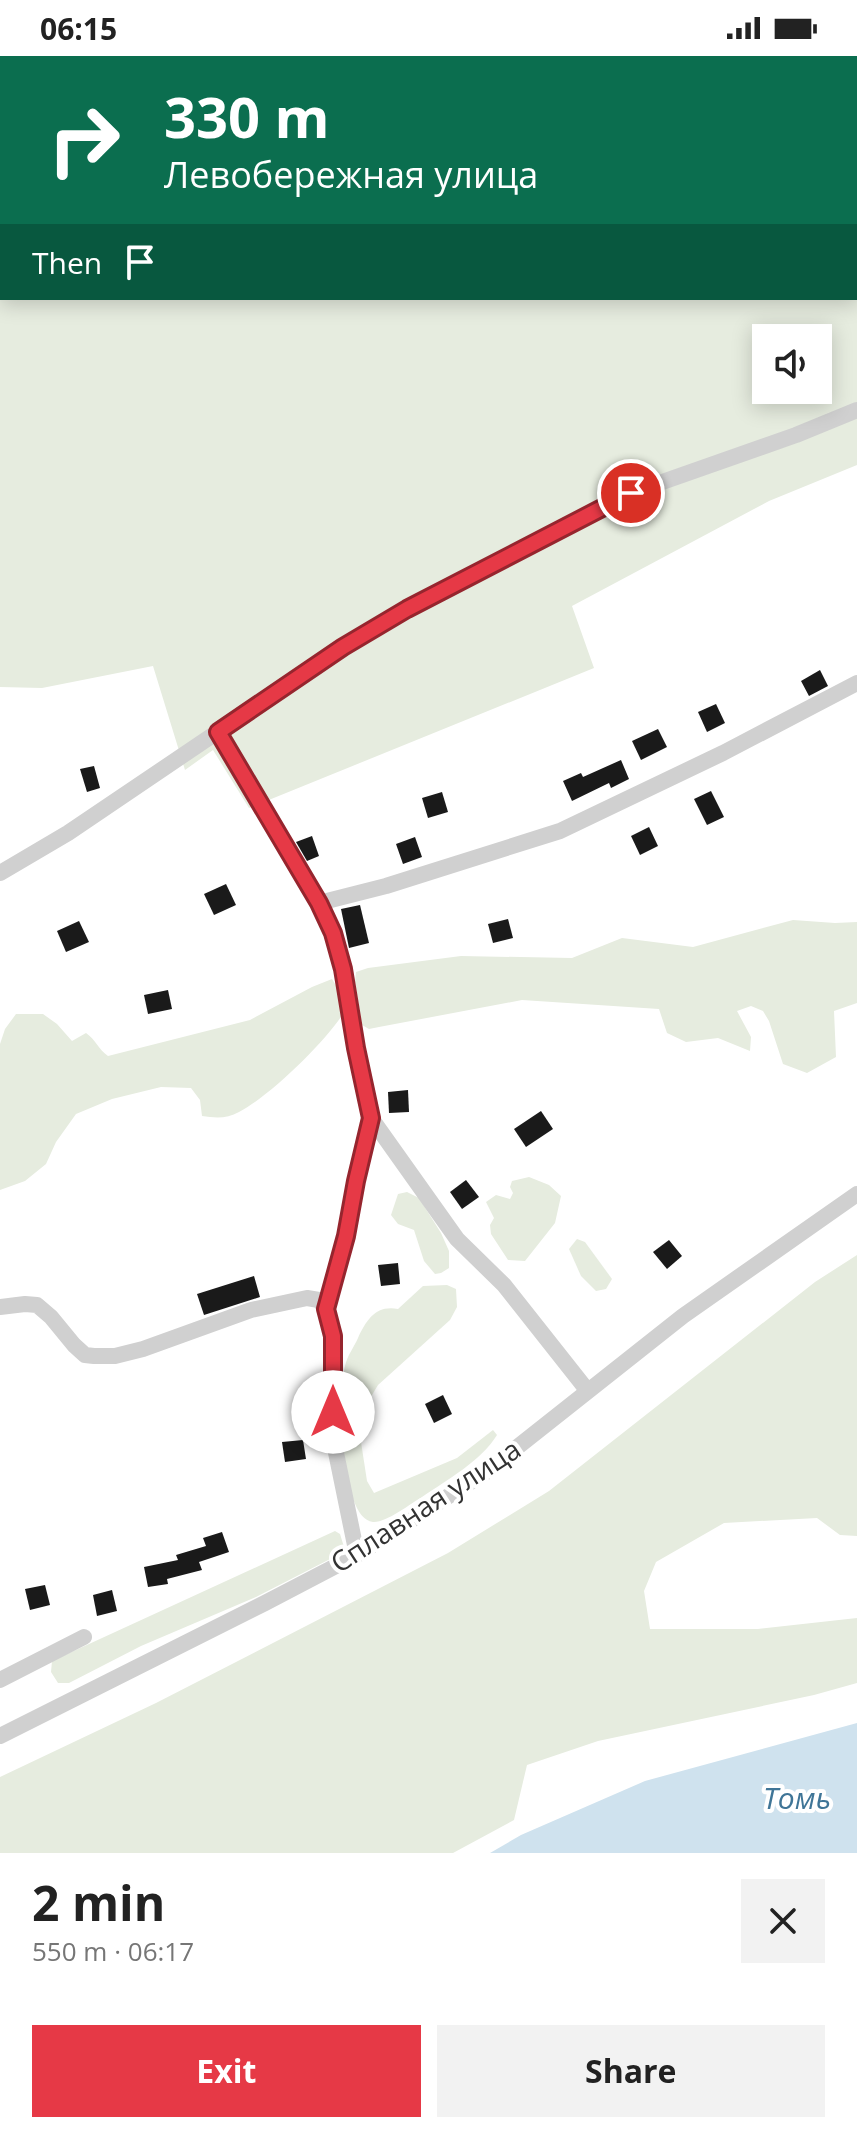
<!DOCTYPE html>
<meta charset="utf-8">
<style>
:root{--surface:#fff;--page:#f2f2f2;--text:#222;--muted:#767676;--accent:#e63946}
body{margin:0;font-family:"Open Sans",sans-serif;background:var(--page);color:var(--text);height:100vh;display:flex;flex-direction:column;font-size:30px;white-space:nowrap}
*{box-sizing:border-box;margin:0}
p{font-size:26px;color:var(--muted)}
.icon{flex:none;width:44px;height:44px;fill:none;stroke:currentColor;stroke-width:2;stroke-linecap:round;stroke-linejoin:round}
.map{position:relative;height:1797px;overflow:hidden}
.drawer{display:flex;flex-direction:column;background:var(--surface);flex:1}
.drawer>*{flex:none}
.guide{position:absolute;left:0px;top:0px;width:858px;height:244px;box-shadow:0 4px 20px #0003;background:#0b6e4f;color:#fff;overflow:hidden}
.tools{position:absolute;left:752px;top:268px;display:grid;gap:16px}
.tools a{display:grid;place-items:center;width:80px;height:80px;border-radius:0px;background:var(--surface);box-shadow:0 4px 20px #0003;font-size:40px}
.pin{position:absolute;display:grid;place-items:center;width:68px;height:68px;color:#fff;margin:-34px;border:4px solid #fff;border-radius:50%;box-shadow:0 2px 8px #0007}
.me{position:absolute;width:88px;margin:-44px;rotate:0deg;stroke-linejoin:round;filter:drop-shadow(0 0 6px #0008)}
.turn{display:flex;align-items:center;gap:28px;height:168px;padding:0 32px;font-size:36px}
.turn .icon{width:104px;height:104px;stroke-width:2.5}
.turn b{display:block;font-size:56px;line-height:68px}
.then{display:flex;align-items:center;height:76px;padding:0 32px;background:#0003;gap:16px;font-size:30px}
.round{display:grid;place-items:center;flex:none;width:84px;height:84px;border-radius:0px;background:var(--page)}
.summary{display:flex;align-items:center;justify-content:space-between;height:136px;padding:0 32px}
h1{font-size:48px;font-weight:700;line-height:60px}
.cta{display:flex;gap:16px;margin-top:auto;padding:16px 32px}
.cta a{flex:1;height:92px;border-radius:0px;background:var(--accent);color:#fff;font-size:32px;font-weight:700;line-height:92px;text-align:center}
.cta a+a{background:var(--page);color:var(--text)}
.status{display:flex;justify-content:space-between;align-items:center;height:56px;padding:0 40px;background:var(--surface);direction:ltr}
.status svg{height:22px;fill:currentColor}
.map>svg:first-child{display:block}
.green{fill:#e6ecdf;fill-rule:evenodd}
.water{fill:#cfe2ee}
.building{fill:#1a1a1a}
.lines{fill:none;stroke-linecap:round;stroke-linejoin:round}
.street{stroke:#d0d0d0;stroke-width:16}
.route-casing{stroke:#96252e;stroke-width:20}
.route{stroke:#e63946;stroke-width:14}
.labels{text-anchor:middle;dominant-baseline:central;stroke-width:8;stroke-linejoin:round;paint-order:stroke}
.street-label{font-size:28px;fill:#333;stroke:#fff}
.water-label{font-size:30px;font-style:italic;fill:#3f7597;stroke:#fff}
</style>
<div class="status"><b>06:15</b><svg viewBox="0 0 49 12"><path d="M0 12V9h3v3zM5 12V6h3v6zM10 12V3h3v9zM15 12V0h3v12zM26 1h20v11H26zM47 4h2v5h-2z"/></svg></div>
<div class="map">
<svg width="857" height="1797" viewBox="0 0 857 1797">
<rect width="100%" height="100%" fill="#fff"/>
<!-- green -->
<g class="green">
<path d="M0,0H857V409L769,445L572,550L594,612L249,752L213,694L185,714L153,610L42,632L0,631ZM2,2H856V242H2ZM766,282H818V334H766Z"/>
<path d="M793,864L835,867L857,866V947L834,955L836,1001L807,1017L783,1008L769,965L763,955L751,950L737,955L751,981L750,995L718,982L686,986L667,977L659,953L522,944L379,971L369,973L362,969L355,926L356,916L368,912L461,900L572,902L622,882L693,891Z"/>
<path d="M332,923L340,936L343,958C323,988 271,1039 239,1056C227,1063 215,1062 202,1060L200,1044L191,1032L161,1031L112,1043L76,1058L56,1086L46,1108L25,1125L0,1134V988L5,973L16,958H43L57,968L72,985L86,977C96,984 98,993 108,1000L250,964L312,931Z"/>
<path d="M529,1121L549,1129L561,1140L555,1167L525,1205L508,1204L491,1178L490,1169L494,1162L486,1146L496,1139L510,1143L513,1137L510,1131L512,1125Z"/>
<path d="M407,1136L419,1142L441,1177L449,1195V1212L441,1217L435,1218L424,1205L414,1174L398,1168L391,1159L398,1138Z"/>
<path d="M577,1183L585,1186L612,1223L606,1233L596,1235L581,1220L569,1193Z"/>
<path d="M857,1199V1480L840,1479L817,1462L724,1467L656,1506L644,1535L650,1573H758L857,1562V1627L814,1639L598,1685L527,1709L514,1764L453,1797H0V1721L156,1647L448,1497L549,1435L815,1226Z"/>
<path d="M447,1229L456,1233L457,1251L450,1264L378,1329L366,1349L361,1386L367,1425L374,1437L457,1402L493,1374L497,1379C481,1405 447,1424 422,1441C410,1448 386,1467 373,1466C339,1462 339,1335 345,1310C347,1300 354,1291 358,1282C367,1263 376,1249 398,1253L423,1230Z"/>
<path d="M335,1475L340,1478L344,1491L336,1500L256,1541L141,1590L69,1627H58L51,1616L52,1605Z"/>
</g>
<!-- water -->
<path class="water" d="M857,1667V1797H490L521,1779L645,1725Z"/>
<!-- building -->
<g class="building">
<path d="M820,614L828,630L809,640L801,625Z"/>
<path d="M716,648L725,667L707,676L698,656Z"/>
<path d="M658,673L667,691L641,704L632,685Z"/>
<path d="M621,704L629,723L611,732L609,727L572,745L563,725L581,717L583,721Z"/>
<path d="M94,710L100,732L87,736L80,713Z"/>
<path d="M711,735L724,761L707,769L694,743Z"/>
<path d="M442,736L448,756L428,762L422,742Z"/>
<path d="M649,771L658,790L640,799L631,780Z"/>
<path d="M312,780L319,800L307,805L296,786Z"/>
<path d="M415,781L422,801L403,808L396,788Z"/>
<path d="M226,828L236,849L214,859L204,838Z"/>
<path d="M360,849L369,887L349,892L341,853Z"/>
<path d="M508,863L513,882L493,887L488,868Z"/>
<path d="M79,865L89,886L66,896L57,875Z"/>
<path d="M168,934L172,953L148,958L144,939Z"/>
<path d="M408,1034L409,1056L389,1057L388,1036Z"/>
<path d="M541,1055L553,1073L526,1091L514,1073Z"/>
<path d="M466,1124L479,1141L462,1153L450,1136Z"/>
<path d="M669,1184L682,1200L667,1213L653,1196Z"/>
<path d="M398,1207L400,1228L381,1230L378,1209Z"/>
<path d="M254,1220L260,1241L204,1259L197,1238Z"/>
<path d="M443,1339L452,1358L434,1367L425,1348Z"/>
<path d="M303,1384L306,1403L285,1406L282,1386Z"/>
<path d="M222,1476L229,1496L199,1506L202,1514L167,1523L168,1528L148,1531L144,1511L178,1504L176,1499L206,1490L203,1482Z"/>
<path d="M45,1529L50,1549L30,1554L25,1533Z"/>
<path d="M112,1534L117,1555L97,1560L93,1539Z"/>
</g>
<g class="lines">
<!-- street -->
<g class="street">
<path d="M218,676L319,847L333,877L343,913L362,1021L371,1062L457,1183L504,1229L587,1334"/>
<path d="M0,817L68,777L343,591L407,553L631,437L796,379L857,354"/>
<path d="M319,847L386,830L560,775L723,697L857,627"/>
<path d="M0,1251L25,1248L37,1249L51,1261L74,1289L85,1299L94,1300H115L143,1293L251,1254L307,1242L319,1244L326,1253L333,1280V1382L357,1499"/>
<path d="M326,1253C345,1190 356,1126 371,1062"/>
<path d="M0,1624L84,1581"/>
<path d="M0,1680L265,1547L357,1499L486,1416L683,1260L857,1138"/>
</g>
</g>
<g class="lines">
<!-- route casing -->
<g class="route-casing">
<path id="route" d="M333,1356V1280L326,1253L346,1180L356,1125L371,1062L356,992L343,913L333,877L319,847L218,676L343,591L407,553L631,437"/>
</g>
<!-- route -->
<use href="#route" class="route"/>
</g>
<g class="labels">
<!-- street labels -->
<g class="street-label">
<text transform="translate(425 1449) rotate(-33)">Сплавная улица</text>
</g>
<!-- water labels -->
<g class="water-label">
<text x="797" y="1741">Томь</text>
</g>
</g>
</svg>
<div class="tools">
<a><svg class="icon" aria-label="sound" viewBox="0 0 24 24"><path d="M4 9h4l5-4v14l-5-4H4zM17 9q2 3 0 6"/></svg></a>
</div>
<div class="pin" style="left:631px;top:437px;background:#d93025"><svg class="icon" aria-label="arrive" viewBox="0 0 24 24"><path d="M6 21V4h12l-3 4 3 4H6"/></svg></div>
<svg class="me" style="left:333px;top:1356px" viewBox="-20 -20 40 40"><circle r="19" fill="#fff"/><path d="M0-13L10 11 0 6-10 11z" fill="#e63946"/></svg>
<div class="guide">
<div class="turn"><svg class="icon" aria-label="right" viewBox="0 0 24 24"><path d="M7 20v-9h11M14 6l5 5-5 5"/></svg><div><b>330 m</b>Левобережная улица</div></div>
<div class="then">Then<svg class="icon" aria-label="arrive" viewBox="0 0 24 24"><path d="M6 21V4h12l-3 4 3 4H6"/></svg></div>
</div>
</div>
<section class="drawer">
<div class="summary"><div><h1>2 min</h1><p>550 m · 06:17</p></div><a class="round"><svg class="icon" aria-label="close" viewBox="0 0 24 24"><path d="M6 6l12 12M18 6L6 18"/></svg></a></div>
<div class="cta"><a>Exit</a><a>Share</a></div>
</section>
